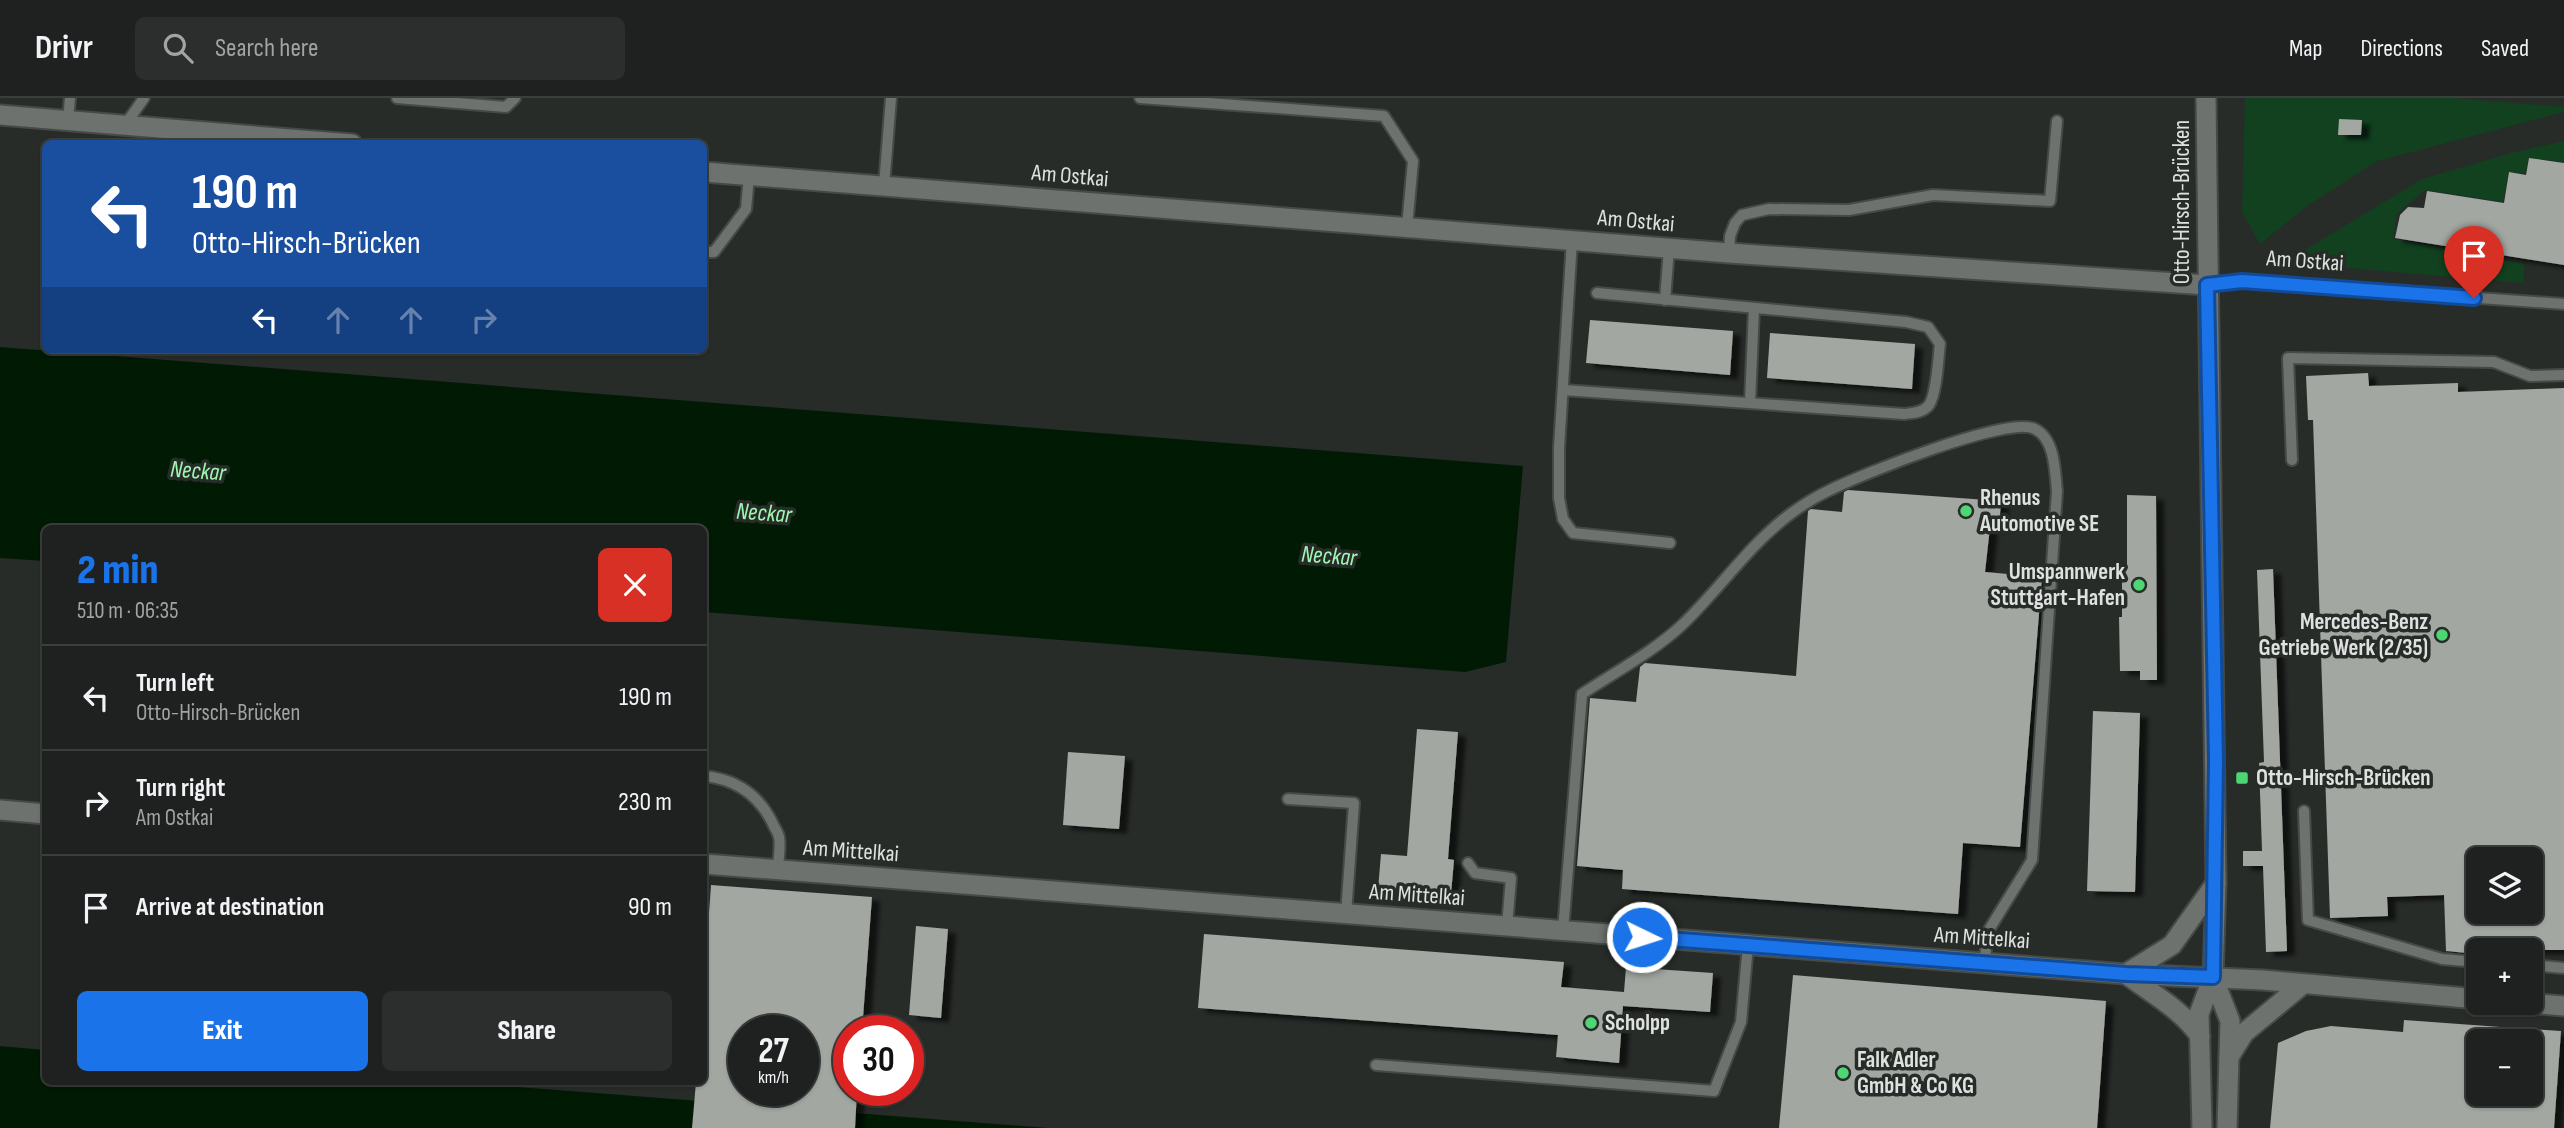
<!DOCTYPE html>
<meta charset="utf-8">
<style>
:root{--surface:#1e211f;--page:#2b2e2c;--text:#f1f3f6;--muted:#a1a3a4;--line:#3c3e3d;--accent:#1a73e8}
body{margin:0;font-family:"Sofia Sans Condensed",sans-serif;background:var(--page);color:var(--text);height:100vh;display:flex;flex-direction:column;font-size:26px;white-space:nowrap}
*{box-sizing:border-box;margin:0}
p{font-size:23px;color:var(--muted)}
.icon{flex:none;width:38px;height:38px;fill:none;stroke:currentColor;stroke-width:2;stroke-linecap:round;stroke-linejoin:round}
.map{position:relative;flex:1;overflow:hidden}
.details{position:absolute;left:42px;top:427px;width:665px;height:560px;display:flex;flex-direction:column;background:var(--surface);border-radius:10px;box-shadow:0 2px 5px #0004,0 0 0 2px var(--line)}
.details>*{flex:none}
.hud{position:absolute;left:42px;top:42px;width:665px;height:214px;border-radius:10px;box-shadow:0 2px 5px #0004,0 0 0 2px var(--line);background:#1a4fa0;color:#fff;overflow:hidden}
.buttons{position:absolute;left:2466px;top:749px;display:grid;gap:14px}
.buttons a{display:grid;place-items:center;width:77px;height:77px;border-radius:10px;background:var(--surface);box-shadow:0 2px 5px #0004,0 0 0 2px var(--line);font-size:35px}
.speed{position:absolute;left:728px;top:917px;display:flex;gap:14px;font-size:35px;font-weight:700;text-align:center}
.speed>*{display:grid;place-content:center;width:91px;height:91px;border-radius:50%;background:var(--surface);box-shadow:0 2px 5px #0004,0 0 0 2px var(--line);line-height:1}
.speed small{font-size:18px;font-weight:400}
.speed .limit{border:10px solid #d22;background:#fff;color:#111}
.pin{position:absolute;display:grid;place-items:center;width:60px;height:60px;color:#fff;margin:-72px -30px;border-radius:50% 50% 50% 0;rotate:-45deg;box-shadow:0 0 7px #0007}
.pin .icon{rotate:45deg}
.me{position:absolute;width:77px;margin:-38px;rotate:94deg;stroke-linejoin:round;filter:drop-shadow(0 0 5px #0008)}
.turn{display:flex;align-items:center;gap:24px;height:147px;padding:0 35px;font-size:32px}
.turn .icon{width:91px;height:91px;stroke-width:2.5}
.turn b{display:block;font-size:49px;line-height:60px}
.lanes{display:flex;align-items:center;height:66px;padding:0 35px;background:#0003;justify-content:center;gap:35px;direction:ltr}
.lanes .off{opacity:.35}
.round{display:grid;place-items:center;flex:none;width:74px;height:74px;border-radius:10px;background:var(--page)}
.head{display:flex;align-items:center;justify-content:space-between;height:119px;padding:0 35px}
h1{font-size:42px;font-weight:800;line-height:52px;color:var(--accent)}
.primary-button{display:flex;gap:14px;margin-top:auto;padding:14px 35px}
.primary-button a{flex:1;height:80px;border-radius:10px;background:var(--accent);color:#fff;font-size:28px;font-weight:800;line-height:80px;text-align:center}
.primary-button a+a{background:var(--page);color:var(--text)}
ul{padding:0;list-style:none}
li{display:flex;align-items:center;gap:21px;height:105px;padding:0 35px;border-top:2px solid var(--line)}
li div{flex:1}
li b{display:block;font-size:26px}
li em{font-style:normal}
header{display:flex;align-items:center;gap:42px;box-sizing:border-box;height:98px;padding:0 35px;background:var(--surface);border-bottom:2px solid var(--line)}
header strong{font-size:33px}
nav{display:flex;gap:38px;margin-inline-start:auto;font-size:24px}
.search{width:490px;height:63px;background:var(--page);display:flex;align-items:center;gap:18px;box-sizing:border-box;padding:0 24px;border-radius:10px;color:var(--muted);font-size:26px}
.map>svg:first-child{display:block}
.green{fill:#11411f}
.water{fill:#001a04}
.building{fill:#a2a7a2;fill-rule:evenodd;filter:url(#shadow)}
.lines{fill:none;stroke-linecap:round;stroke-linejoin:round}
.service-casing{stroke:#464a47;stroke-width:14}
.minor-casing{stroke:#464a47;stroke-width:23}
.secondary-casing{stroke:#464a47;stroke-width:23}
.service{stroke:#6d726e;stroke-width:10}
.minor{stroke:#6d726e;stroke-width:19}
.secondary{stroke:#6d726e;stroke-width:19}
.route-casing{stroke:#114b97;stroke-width:18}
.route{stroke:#1a73e8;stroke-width:12}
.poi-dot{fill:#4ed675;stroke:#282c29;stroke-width:2.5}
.labels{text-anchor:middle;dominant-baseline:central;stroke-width:7;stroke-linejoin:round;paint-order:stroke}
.street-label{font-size:23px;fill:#dee1df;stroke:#282c29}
.poi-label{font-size:23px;font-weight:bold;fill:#dee1df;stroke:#282c29;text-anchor:start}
.water-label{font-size:24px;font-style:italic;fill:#9ff7b1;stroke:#282c29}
</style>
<header>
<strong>Drivr</strong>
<div class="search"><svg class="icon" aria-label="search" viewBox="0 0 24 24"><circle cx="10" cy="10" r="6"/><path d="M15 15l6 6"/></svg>Search here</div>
<nav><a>Map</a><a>Directions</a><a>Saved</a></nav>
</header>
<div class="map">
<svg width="2564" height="1030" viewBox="0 0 2564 1030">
<defs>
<filter id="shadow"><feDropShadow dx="8" dy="4.5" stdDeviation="2" flood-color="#0009"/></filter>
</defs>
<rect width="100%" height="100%" fill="#282c29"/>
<!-- green -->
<g class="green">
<path d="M2245,0H2453L2564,9V14L2377,63L2307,108L2260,146L2242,114Z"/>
<path d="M2564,43V64L2529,60L2525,76L2509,74L2503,104L2425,92L2397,116L2393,141L2525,166L2523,185L2314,167L2290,161L2422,81L2511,55Z"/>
</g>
<!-- water -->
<g class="water">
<path d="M0,249L1523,368L1506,564L1465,574L704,514V430H46L45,463L0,460Z"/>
<path d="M0,948L45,952L46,984H454L1048,1030H0Z"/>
</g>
<!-- building -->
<g class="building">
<path d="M2339,21L2362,22L2361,37H2338Z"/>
<path d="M2529,60L2564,65V167L2395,140L2400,117L2408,109L2424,110L2427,93L2504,105L2509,74L2526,77Z"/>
<path d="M1590,222L1733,233L1730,277L1586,265Z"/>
<path d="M1770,235L1915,246L1912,291L1767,280Z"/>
<path d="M2368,275L2369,288L2458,285V294L2564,290V852H2478V855H2467L2446,853L2444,797L2387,799L2388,818L2330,820L2313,322H2308L2306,278ZM2478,761H2530V814H2478Z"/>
<path d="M1848,392L2001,403L1999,430L1990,429L1985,474L2042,479L2020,749L1963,745L1958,816L1622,791L1623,772L1577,768L1590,600L1636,604L1640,569L1645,565L1796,578L1808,413L1811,411L1842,414L1844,394Z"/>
<path d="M2127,397L2156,398L2157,582H2140V573H2120L2119,519H2122V467H2127Z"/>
<path d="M2273,471L2287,853L2266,854L2263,768H2243V753H2262L2259,665L2264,664L2257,472Z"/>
<path d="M2093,613L2140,615L2135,794L2087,793Z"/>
<path d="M1417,631L1458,634L1448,761L1454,762L1451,796L1378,791L1381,756L1407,758Z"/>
<path d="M1068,654L1125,658L1119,731L1063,727Z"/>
<path d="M711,787L872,799L862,933H849V992H857L855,1030H692L696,984H704V884ZM744,933H803V992H744Z"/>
<path d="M916,828L948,831L941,920L909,917Z"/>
<path d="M1204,836L1564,864L1561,889L1624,894L1626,869L1713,875L1710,914L1623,908L1619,965L1556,959L1558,937L1198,910Z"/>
<path d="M1793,877L2106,903L2097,1030H1779Z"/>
<path d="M2404,922L2528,931L2527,943H2478V996H2530V931L2561,933L2554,1030H2270L2278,945L2306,933L2331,928L2403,934Z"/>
</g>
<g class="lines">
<!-- service casing -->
<g class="service-casing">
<g id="service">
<path d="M397,0L506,9L515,0"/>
<path d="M1140,0L1384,18L1413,63L1407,129"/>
<path d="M68,23L70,0"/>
<path d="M125,27L144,0"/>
<path d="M884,88L891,0"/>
<path d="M1572,142L1559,350V400L1563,421L1573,435L1670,445"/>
<path d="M704,154H714L746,111L749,78"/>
<path d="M1729,155L1730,138L1735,125L1742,117L1769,111L1849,112L1933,97L2050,103L2057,23"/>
<path d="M2207,187L2242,183L2564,206"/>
<path d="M1665,202L1669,150"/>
<path d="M1563,292L1904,316C1912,315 1923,315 1929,307C1937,295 1938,261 1940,246L1928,229L1906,224L1597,195"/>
<path d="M1750,305L1754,210"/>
<path d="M2292,362L2288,260L2494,264L2530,278L2564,277"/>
<path d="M704,678C735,681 758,696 772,724C774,729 778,734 779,739C781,749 778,762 778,772"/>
<path d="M1288,701L1354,705L1346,816"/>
<path d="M2304,713L2308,822L2442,861L2478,864"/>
<path d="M1468,765L1475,775L1511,780L1507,828"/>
<path d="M1563,833L1582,596C1615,574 1653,554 1682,527C1720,491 1750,445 1793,414C1804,406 1817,398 1830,392C1860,377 2009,317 2035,331C2055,341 2055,373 2057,393L2032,762L1987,835L1985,865"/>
<path d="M2530,867L2564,870"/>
<path d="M1376,967L1714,993L1741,924L1748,847"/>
</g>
</g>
<!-- minor casing -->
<g class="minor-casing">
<g id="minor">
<path d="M0,17L352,46"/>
<path d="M704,74L1729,155L2207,187"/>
<path d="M0,712L46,716"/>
<path d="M704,766L2126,876L2263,882L2478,901"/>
<path d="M2127,875L2172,847L2216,785"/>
<path d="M2126,876C2152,896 2181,911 2200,938"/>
<path d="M2527,905L2564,908"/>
<path d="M2229,959L2244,935L2303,886"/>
</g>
</g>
<!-- secondary casing -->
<g class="secondary-casing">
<g id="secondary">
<path d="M2213,879L2230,923L2227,1030"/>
<path d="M2202,1030L2199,916L2213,879L2216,785L2206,0"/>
</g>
</g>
<!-- service -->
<use href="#service" class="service"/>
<!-- minor -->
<use href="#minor" class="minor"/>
<!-- secondary -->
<use href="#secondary" class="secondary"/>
</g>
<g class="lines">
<!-- route casing -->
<g class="route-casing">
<path id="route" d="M1642,839L2126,876L2213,879L2216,662L2207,187L2242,183L2474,200"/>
</g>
<!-- route -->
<use href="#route" class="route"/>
</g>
<!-- markers -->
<g class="poi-dot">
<circle cx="1966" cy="413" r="7"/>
<circle cx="2139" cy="487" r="7"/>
<circle cx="2442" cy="537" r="7"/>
<rect x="2235" y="673" width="14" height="14" rx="3.5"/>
<circle cx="1591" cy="925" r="7"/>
<circle cx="1843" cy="975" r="7"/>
</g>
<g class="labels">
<!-- street labels -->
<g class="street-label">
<text transform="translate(1070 78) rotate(5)">Am Ostkai</text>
<text transform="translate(2182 104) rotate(-90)">Otto-Hirsch-Brücken</text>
<text transform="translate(1636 123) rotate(5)">Am Ostkai</text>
<text transform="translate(2305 163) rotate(4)">Am Ostkai</text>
<text transform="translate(851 753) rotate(4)">Am Mittelkai</text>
<text transform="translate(1417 797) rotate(4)">Am Mittelkai</text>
<text transform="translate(1982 840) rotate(4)">Am Mittelkai</text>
</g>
<!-- poi labels -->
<g class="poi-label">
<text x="1980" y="400">Rhenus<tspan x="1980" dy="26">Automotive SE</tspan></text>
<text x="2125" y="474" text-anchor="end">Umspannwerk<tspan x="2125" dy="26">Stuttgart-Hafen</tspan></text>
<text x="2428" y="524" text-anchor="end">Mercedes-Benz<tspan x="2428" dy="26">Getriebe Werk (2/35)</tspan></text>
<text x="2256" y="680">Otto-Hirsch-Brücken</text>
<text x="1605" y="925">Scholpp</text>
<text x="1857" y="962">Falk Adler<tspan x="1857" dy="26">GmbH &amp; Co KG</tspan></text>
</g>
<!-- water labels -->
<g class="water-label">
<text transform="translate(198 373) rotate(4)">Neckar</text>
<text transform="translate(764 415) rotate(4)">Neckar</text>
<text transform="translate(1329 458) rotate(4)">Neckar</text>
</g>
</g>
</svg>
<div class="buttons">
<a><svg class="icon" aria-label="layers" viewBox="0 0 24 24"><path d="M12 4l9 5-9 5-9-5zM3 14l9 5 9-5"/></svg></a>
<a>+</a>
<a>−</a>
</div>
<div class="speed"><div>27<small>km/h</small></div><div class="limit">30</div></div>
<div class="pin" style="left:2474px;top:200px;background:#d93025"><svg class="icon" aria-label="arrive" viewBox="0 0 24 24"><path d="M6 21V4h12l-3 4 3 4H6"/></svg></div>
<svg class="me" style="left:1642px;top:839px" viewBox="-20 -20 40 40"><circle r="17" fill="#1a73e8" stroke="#fff" stroke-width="3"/><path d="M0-11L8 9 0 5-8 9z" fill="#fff"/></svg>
<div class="hud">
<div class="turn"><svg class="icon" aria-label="left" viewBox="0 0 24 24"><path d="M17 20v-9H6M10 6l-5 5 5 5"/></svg><div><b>190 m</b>Otto-Hirsch-Brücken</div></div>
<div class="lanes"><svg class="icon" aria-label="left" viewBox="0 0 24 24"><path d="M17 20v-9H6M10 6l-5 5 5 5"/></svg><svg class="icon off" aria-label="ahead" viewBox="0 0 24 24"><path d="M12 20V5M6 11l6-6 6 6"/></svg><svg class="icon off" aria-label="ahead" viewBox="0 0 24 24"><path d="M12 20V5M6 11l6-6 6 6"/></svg><svg class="icon off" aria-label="right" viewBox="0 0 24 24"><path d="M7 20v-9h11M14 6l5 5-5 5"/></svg></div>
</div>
<section class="details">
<div class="head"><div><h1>2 min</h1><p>510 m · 06:35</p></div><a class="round" style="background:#d93025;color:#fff"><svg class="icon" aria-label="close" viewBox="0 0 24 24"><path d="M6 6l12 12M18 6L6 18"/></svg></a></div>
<ul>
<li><svg class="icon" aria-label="left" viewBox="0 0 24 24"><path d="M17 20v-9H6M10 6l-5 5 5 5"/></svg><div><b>Turn left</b><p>Otto-Hirsch-Brücken</p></div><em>190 m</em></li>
<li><svg class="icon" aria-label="right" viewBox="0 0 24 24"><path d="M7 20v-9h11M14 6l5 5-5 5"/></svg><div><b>Turn right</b><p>Am Ostkai</p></div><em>230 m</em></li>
<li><svg class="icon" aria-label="arrive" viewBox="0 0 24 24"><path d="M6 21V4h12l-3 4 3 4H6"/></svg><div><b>Arrive at destination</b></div><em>90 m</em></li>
</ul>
<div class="primary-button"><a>Exit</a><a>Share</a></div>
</section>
</div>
